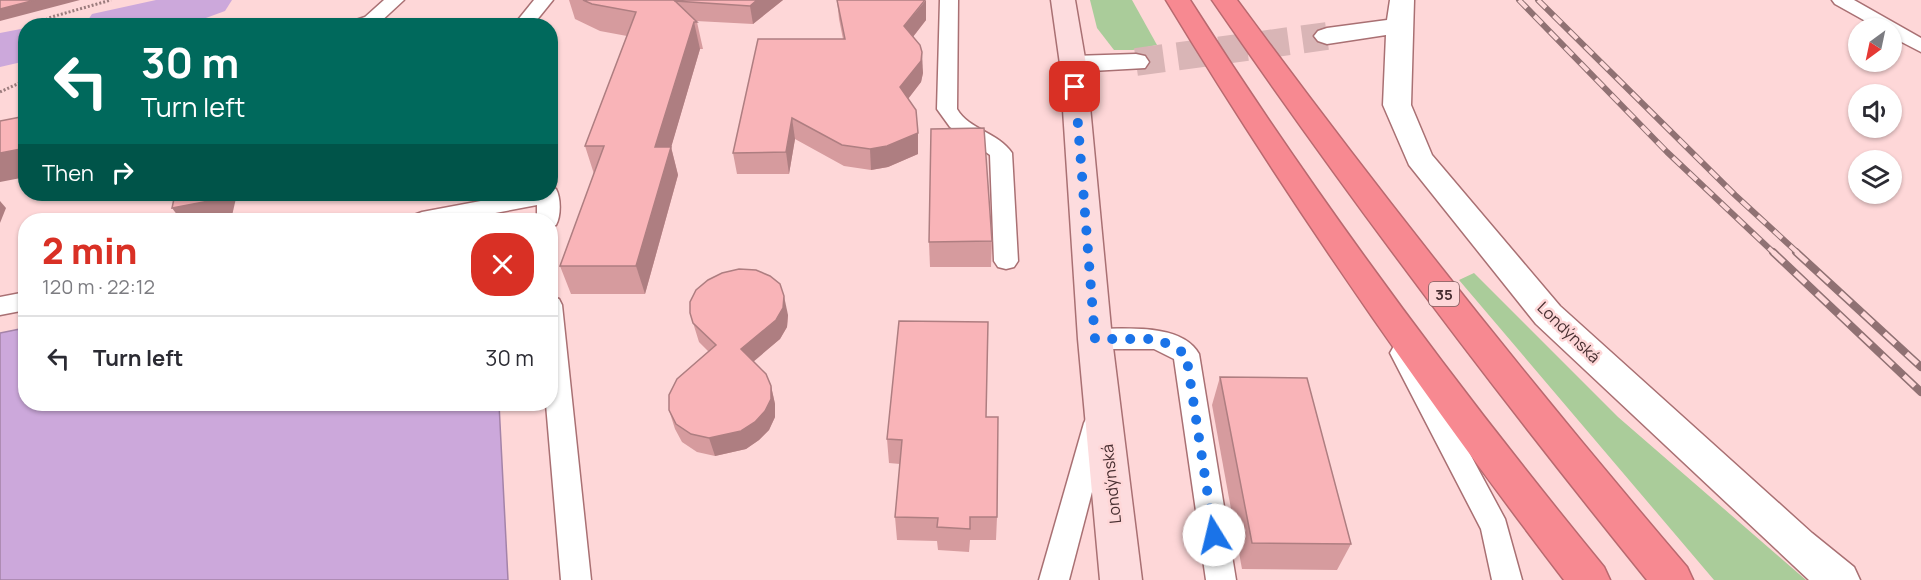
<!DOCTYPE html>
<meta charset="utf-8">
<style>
:root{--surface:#fff;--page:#f7f7f7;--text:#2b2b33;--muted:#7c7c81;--line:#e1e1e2;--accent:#d93025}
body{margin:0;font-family:Manrope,sans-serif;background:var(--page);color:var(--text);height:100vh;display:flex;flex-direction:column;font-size:22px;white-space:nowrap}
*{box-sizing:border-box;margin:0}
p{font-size:20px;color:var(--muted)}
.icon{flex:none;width:33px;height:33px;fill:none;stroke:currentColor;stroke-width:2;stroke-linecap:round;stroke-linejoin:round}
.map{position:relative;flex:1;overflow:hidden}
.drawer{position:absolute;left:18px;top:213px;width:540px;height:198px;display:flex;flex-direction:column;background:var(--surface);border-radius:24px;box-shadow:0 2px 4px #0004}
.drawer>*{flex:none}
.top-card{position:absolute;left:18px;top:18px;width:540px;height:183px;border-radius:24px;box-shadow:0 2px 4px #0004;background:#00695c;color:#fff;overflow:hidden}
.needle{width:39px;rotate:213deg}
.tools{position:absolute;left:1848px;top:18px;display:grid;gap:12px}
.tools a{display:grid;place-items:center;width:54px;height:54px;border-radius:50%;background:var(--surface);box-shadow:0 2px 4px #0004;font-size:30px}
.pin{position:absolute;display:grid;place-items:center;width:51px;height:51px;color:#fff;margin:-26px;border-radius:12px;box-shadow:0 3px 9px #0006}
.me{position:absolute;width:66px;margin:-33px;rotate:351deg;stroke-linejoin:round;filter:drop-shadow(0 0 4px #0008)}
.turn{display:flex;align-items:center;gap:21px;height:126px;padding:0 24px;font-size:27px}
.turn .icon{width:78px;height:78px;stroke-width:2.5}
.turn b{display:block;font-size:42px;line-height:51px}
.then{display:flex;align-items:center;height:57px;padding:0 24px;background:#0003;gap:12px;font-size:22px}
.round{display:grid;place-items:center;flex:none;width:63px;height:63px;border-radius:24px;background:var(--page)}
.summary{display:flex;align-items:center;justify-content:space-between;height:102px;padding:0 24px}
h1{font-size:36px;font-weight:800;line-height:45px;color:var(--accent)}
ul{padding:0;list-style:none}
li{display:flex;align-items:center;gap:18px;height:84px;padding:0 24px;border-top:2px solid var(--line)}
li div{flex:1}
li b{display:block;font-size:22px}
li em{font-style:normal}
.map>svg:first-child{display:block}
.green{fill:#aacc9a}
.water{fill:#cca8db;stroke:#a483a8;stroke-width:1.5}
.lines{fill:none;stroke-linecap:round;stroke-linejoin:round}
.river{fill:#cca8db;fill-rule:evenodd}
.street-tunnel{stroke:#d9b5b6;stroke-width:28;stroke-dasharray:28 14;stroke-linecap:butt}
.lane-casing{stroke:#a97073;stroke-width:3}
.street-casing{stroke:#a97073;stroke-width:3}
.secondary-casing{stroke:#a97073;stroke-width:3}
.highway-casing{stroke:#b9696f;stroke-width:3}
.path{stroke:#9b7c7d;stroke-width:3;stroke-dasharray:2 2;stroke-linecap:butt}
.lane{fill:#fff;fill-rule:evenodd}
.street{fill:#fff;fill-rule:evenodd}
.secondary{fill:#fddcde;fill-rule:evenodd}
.highway{fill:#f78991;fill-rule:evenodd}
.rail-far1-casing{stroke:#907173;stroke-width:6}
.rail-casing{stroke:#907173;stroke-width:8}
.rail-far1{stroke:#fed7d8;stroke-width:4;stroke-dasharray:11;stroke-linecap:butt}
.rail{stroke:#fed7d8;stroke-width:5;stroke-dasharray:15;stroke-linecap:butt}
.wall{fill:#d69b9e}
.shaded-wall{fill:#ae7e81}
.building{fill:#f9b4b8;stroke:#ae7e81;stroke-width:1.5}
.route{stroke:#1a73e8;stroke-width:10;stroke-dasharray:0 18}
.labels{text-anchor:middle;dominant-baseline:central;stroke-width:5;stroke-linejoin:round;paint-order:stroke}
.shield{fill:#fed7d8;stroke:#7e6162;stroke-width:1.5}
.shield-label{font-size:15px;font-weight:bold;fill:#472e30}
.street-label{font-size:16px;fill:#472e30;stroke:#fed7d8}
</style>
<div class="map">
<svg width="1921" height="580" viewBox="0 0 1921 580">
<rect width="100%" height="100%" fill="#fed7d8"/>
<!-- green -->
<g class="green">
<path d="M1090,0H1132L1157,45L1133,50H1114L1097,28Z"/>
<path d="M1474,273L1618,417L1806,580H1714L1459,280Z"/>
</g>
<!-- water -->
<path class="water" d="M25,328L26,404H499L508,580H0V333Z"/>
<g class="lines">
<!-- river -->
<g class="river">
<path d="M156,0H232L225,11L184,26H84L92,14Z"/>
<path d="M26,28V61L0,67V33Z"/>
</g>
<!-- street-tunnel -->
<path class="street-tunnel" d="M1136,62L1327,36"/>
<!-- lane casing -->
<g class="lane-casing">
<g id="lane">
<path d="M384,0H404L377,25L348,26L350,22L365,17Z"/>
<path d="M534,0H553L532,26H513Z"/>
<path d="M940,0H958L957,109C969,130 998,132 1012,153L1018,261L1014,267L1006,269L998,267L994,261L990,155L950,127L937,109Z"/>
<path d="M1832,0H1854L1921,38V52L1892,37V28H1878L1835,4Z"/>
<path d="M550,187L556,189C561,198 561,216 556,225L550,227V220H537V205L458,220H411L414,215L422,212L518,194H550Z"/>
<path d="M26,292V310L0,315V297Z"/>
<path d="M550,296L559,299L562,305L591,580H561L546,404H550Z"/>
<path d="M1095,329C1125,329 1182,323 1199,354L1236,580H1206L1174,359L1154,349H1095L1086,346L1082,339L1086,332Z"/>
<path d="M1403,343L1412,346L1505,519L1522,580H1492L1481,529L1390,353L1394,346Z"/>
<path d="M1097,412L1106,415L1110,423L1069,580H1039L1084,423L1088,415Z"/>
</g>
</g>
<!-- street casing -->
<g class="street-casing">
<g id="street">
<path d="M1390,0H1414L1411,105L1432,155L1560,306L1812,533L1854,567L1860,580H1809L1536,324L1409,165L1383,105L1386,35L1327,44L1318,41L1314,36L1318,31L1327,28L1387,20Z"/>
<path d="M1136,54L1145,56L1149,62L1145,68L1073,72L1064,70L1060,64L1064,58L1073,56Z"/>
</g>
</g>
<!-- secondary casing -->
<g class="secondary-casing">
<path id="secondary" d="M1051,0H1075L1086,64L1112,339L1142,580H1100L1078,339L1060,64Z"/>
</g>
<!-- highway casing -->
<g class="highway-casing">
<g id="highway">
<path d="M1166,0H1190C1316,198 1455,385 1604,567L1610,580H1564C1421,393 1288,201 1166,0Z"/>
<path d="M1212,0H1237C1380,194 1530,383 1687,567L1693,580H1647C1495,392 1349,199 1212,0Z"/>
</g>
</g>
<!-- path -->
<g class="path">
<path d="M41,26L48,18L111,0"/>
<path d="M0,92L26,80"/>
</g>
<!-- lane -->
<use href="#lane" class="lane"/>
<!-- street -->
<use href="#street" class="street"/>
<!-- secondary -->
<use href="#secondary" class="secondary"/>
<!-- highway -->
<use href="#highway" class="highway"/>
<!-- rail-far1 casing -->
<g class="rail-far1-casing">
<g id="rail-far1">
<path d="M1519,0L1667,152L1774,253"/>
<path d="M1538,0L1735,195L1798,253"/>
</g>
</g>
<!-- rail casing -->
<g class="rail-casing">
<g id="rail">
<path d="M1773,252L1921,392"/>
<path d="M1796,252L1921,367"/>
</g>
</g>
<!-- rail-far1 -->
<use href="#rail-far1" class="rail-far1"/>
<!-- rail -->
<use href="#rail" class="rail"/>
</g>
<!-- wall -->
<g class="wall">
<path d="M569,0H783L753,24L696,21L697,22L703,49H700L671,147L678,175L645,294H571L560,266L594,174L585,146L627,36L600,31L575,19Z"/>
<path d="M837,0L926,20L913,37L923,73L921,82L908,99L918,133V154L888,167L871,170L844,166L795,139L789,174H737L733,153L843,39L839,19Z"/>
<path d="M992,241L991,267H930L929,242Z"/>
<path d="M690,313L788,315L787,327L780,339L753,361L771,386L775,404V417L769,430L759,440L746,449L715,456L697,452L682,442L675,429L669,410L709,352L699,342Z"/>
<path d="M1220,377L1351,544L1337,570L1242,569L1212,405Z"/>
<path d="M986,417L997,517L996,540H970L969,552L938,550L937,541L897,540L895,517L900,464L889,463L887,439Z"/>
</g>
<!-- shaded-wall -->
<g class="shaded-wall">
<path d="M35,0H80L0,21V9Z"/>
<path d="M757,0H783L753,24L750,6Z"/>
<path d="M926,0V20L905,47L904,26Z"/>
<path d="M694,22L700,49L663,175L655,147Z"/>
<path d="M922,52L923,73L921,82L901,108L900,87Z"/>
<path d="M792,118L795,139L789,174L786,152Z"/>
<path d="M918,133V154L888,167L871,170L870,149Z"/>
<path d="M671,147L678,175L645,294L636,266Z"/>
<path d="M26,148V177L0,182V153Z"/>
<path d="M215,194H237L231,220H181L172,208Z"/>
<path d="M0,201L6,208L0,223Z"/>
<path d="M784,296L788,315L787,327L780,339L746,368L741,349Z"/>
<path d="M771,386L775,404V417L769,430L759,440L746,449L715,456L709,438Z"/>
</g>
<!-- building -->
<g class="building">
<path d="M0,0H35L0,9Z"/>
<path d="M583,0H674L697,22H694L655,147H671L636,266H560L604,146H585L636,12L592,4Z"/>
<path d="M674,0H757L750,6L675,1Z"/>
<path d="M837,0H925L904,26L920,45L922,52L921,61L900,87L916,110L918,133L887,146L870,149L842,145L792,118L786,152L733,153L758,39H845Z"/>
<path d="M26,116V148L0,153V121Z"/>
<path d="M984,128L992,241L929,242L931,129Z"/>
<path d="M175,194H215L214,200L172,208Z"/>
<path d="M739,269L756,270L770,276L780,284L784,296L783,308L776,320L741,349L766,374L771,386V399L765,411L755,422L741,431L709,438L691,434L676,424L669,410V395L677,379L716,345L693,323L690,313V302L696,290L708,280L722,273Z"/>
<path d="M899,321L988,322L986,417H998L997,517H970V529L937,527L938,518L895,517L902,440L887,439Z"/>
<path d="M1220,377L1307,378L1351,544L1252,543Z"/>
</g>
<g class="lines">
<!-- route -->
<path class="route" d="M1075,87L1095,339H1158L1186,354L1214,535"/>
</g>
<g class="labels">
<!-- shield labels -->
<rect class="shield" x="1429" y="282" width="30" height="24" rx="4.5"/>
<g class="shield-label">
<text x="1444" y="294">35</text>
</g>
<!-- street labels -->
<g class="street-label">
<text transform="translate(1569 332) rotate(44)">Londýnská</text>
<text transform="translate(1111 484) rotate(-96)">Londýnská</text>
</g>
</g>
</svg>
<div class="tools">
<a><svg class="needle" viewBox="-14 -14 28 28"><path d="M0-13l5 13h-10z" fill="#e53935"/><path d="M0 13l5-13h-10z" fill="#7c7c81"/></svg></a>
<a><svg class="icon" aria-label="sound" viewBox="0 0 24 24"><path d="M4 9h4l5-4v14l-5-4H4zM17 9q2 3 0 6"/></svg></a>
<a><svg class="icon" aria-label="layers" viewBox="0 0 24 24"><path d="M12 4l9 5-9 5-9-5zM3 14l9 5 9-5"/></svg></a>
</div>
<div class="pin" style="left:1075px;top:87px;background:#d93025"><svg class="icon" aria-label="arrive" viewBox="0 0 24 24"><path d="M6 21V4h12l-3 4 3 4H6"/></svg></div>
<svg class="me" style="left:1214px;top:535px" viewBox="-20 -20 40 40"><circle r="19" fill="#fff"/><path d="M0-13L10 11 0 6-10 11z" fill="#1a73e8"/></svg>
<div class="top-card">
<div class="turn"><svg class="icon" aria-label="left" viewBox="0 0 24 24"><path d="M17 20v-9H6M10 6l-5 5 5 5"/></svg><div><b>30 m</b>Turn left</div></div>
<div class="then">Then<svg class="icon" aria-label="right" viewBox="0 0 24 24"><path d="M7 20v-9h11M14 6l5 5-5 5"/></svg></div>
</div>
<section class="drawer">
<div class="summary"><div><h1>2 min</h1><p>120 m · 22:12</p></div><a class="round" style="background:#d93025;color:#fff"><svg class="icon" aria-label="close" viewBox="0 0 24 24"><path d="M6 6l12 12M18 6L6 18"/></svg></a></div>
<ul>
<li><svg class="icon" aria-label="left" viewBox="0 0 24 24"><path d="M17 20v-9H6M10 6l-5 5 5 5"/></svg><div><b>Turn left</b></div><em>30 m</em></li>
</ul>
</section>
</div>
